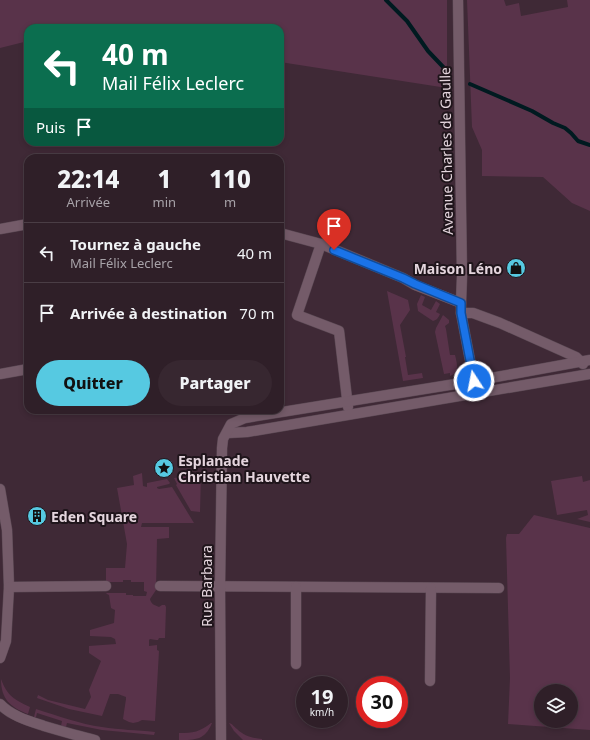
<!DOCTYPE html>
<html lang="fr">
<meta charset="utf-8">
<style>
:root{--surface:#2f1f28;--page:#372730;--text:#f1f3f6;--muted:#a7a2a8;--line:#4a3d45;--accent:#56c9e1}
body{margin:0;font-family:"Noto Sans",sans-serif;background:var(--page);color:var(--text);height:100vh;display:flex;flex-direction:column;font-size:15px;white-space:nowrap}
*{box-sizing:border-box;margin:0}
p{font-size:13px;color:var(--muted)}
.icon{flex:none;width:22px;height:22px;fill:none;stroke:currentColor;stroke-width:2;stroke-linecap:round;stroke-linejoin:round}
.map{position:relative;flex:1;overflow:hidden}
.sheet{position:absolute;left:24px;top:154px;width:260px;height:260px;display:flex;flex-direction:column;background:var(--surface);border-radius:12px;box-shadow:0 2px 6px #0003,0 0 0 1px var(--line)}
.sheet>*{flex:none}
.top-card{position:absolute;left:24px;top:24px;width:260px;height:122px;border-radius:12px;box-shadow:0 2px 6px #0003,0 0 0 1px var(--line);background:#0b6e4f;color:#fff;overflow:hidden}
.controls{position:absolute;left:534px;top:684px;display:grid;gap:8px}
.controls a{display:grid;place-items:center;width:44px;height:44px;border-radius:50%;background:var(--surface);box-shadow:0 2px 6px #0003,0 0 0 1px var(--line);font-size:20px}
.speed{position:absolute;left:296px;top:676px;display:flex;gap:8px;font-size:20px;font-weight:700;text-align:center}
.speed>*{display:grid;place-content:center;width:52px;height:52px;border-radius:50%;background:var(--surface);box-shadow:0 2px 6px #0003,0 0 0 1px var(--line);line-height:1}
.speed small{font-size:10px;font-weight:400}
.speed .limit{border:6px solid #d22;background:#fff;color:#111}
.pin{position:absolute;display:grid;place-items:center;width:34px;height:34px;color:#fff;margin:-41px -17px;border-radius:50% 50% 50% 0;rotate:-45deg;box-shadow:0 0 4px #0007}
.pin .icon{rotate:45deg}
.me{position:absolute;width:44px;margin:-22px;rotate:349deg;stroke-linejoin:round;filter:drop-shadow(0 0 3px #0008)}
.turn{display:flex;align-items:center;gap:14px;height:84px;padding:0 12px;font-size:18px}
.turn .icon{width:52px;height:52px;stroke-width:2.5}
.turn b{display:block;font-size:28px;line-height:34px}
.then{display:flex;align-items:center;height:38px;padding:0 12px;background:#0003;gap:8px;font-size:15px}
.eta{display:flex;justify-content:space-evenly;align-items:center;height:68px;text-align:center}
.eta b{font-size:24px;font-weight:800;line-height:28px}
.action{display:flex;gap:8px;margin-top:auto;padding:8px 12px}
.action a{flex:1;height:46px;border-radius:24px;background:var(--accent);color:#111;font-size:16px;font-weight:800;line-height:46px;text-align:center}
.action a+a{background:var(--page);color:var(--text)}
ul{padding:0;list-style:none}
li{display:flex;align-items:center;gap:12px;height:60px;padding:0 12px;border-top:1px solid var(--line)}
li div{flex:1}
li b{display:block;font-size:15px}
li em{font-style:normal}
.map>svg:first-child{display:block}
.green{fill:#59334a;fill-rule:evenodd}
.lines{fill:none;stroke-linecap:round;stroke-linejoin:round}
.stream{stroke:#001a20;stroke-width:4}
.minor-casing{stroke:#5a4853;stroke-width:11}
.tertiary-casing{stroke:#5a4853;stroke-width:11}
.minor{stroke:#745b69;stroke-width:10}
.tertiary{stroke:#745b69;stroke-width:10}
.route-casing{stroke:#114b97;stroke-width:10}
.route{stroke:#1a73e8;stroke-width:7}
.labels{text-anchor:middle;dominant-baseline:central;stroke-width:4;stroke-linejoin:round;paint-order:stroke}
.street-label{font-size:14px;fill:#e4d5dd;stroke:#1f151b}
.poi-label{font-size:14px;font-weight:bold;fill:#e4d5dd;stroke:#1f151b;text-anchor:start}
</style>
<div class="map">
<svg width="590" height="740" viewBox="0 0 590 740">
<rect width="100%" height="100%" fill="#3f2936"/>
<!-- green -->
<g class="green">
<path d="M0,0H447V88L280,62V28H28V41L0,48Z"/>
<path d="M467,0H504L506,6L519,3L521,16L568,7L567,0H590V211L572,203L543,177L482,176V150L472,127Z"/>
<path d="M387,291L408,300L410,310L400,325L406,357H405L408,375L422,373L423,378L403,381Z"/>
<path d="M421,295L425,297L422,305L431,310L436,301L440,304L436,312L440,314C438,318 437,320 433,321L418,311L417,304Z"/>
<path d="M443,315L449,320V323L445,326L446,329L450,355H455C457,363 460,373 450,376V373L444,374L435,332L436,328Z"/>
<path d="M142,473L143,486L147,487V483L167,479L170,483L169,484L157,487V488L159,489L172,487L194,523H142L141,527H169V538L157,539L156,590L150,599C151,604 154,605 159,607L162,605H165L166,607L165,638H159L158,640H156L150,639L149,640V646L157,645V650L159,651L155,721L142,720L138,722L133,723L129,722L123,719L124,712L126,699V697L118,694H110L102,716L69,709L37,698L38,695L48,700L85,709L91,697L89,690L101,661L89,653V646L116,644L115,639L111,637L90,636V630L114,623L115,610L111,608L109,595L107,594L106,593H126V595H133V596H146L147,592L144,591V582H131V580H123V582H106V568H125L127,544L117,488L134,485L133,476Z"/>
<path d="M201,474L200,512L191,511L176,485L177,484L174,478Z"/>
<path d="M582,476L583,482L590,480V522L577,519L588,515L587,510L557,515L551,481Z"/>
<path d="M534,515L590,528V730L508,724L510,678L506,538L507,534H519ZM541,691H571V721H541Z"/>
<path d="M1,679C7,696 15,700 30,707L28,714C10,707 1,699 1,679Z"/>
<path d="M36,709C58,716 80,724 102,727C120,730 137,730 155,732L154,735L102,730L67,723L66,727L61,726L62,721L37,713L36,717H34Z"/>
<path d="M211,723H212C205,740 196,740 179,740V733C193,733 200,732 211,723Z"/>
<path d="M229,723C233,724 234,727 237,729C244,736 252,738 262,739V740H243L234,731Z"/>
</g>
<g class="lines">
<!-- stream -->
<g class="stream">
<path d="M386,0L407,21L428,51L447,71"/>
<path d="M470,84L532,111L553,123L565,128L571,133L578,141L590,145"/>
</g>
<!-- minor casing -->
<g class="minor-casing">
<g id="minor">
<path d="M458,0L462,276L461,303"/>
<path d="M0,229L28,224"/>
<path d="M280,233L321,244L403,278L415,285L461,303V313L474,381L478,385"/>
<path d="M321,244L297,315L339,331L348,407"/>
<path d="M461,313H473L500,323L576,357L583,364"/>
<path d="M0,374L28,369"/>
<path d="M228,433L247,432L590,374"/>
<path d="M0,489L7,530L9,587L6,641L0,658"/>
<path d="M160,586L499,588"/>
<path d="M9,587L106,586"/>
<path d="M296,587V664"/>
<path d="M430,681L431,588"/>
<path d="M221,740L220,587L222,448L223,439L231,424L245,418L474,381L590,360"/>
</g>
</g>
<!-- tertiary casing -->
<g class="tertiary-casing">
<path id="tertiary" d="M0,704C11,716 29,721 44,726C61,731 78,736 95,740"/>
</g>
<!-- minor -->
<use href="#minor" class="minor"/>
<!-- tertiary -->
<use href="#tertiary" class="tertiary"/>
</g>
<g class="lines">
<!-- route casing -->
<g class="route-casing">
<path id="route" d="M334,250L403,278L415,284L461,303V313L474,381"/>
</g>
<!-- route -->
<use href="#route" class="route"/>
</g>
<!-- icons -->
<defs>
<g id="shop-disc" transform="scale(1)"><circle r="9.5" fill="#56c9e1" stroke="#1f151b"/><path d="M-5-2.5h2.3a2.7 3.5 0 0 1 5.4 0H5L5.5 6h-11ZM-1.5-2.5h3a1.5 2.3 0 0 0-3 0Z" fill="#111"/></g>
<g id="sight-disc" transform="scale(1)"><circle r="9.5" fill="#56c9e1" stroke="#1f151b"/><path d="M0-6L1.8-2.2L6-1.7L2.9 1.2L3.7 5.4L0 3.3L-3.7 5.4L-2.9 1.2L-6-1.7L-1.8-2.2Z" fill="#111"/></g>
<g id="building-disc" transform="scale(1)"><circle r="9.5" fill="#56c9e1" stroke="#1f151b"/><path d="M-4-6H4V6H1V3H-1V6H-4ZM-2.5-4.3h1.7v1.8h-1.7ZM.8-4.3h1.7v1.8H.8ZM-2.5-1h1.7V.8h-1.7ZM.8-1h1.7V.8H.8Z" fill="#111"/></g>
</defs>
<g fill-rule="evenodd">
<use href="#shop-disc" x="516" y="268"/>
<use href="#sight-disc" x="164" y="468"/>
<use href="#building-disc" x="37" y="516"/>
</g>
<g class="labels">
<!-- street labels -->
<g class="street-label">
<text transform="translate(446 151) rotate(-91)">Avenue Charles de Gaulle</text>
<text transform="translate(206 586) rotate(-90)">Rue Barbara</text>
</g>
<!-- poi labels -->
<g class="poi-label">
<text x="502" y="268" text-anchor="end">Maison Léno</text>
<text x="178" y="460">Esplanade<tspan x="178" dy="16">Christian Hauvette</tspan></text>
<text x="51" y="516">Eden Square</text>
</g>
</g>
</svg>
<div class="controls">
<a><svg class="icon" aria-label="layers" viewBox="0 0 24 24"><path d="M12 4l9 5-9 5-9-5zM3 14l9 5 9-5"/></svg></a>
</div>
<div class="speed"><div>19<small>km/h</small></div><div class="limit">30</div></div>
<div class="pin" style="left:334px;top:250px;background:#d93025"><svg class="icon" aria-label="arrive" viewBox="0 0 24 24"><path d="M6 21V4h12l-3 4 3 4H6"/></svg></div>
<svg class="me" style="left:474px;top:381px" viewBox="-20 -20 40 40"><circle r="17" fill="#1a73e8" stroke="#fff" stroke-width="3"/><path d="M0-11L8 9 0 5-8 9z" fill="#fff"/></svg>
<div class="top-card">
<div class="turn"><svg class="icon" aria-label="left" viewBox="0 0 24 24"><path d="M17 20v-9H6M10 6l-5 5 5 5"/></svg><div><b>40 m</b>Mail Félix Leclerc</div></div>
<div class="then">Puis<svg class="icon" aria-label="arrive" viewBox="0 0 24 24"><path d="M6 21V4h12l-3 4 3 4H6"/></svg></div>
</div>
<section class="sheet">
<div class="eta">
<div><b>22:14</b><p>Arrivée</p></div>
<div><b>1</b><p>min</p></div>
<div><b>110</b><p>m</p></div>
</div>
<ul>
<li><svg class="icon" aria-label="left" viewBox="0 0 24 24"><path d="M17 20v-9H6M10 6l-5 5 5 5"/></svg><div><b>Tournez à gauche</b><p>Mail Félix Leclerc</p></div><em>40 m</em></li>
<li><svg class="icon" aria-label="arrive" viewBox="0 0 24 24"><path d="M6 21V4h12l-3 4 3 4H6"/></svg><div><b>Arrivée à destination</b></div><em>70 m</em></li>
</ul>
<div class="action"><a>Quitter</a><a>Partager</a></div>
</section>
</div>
